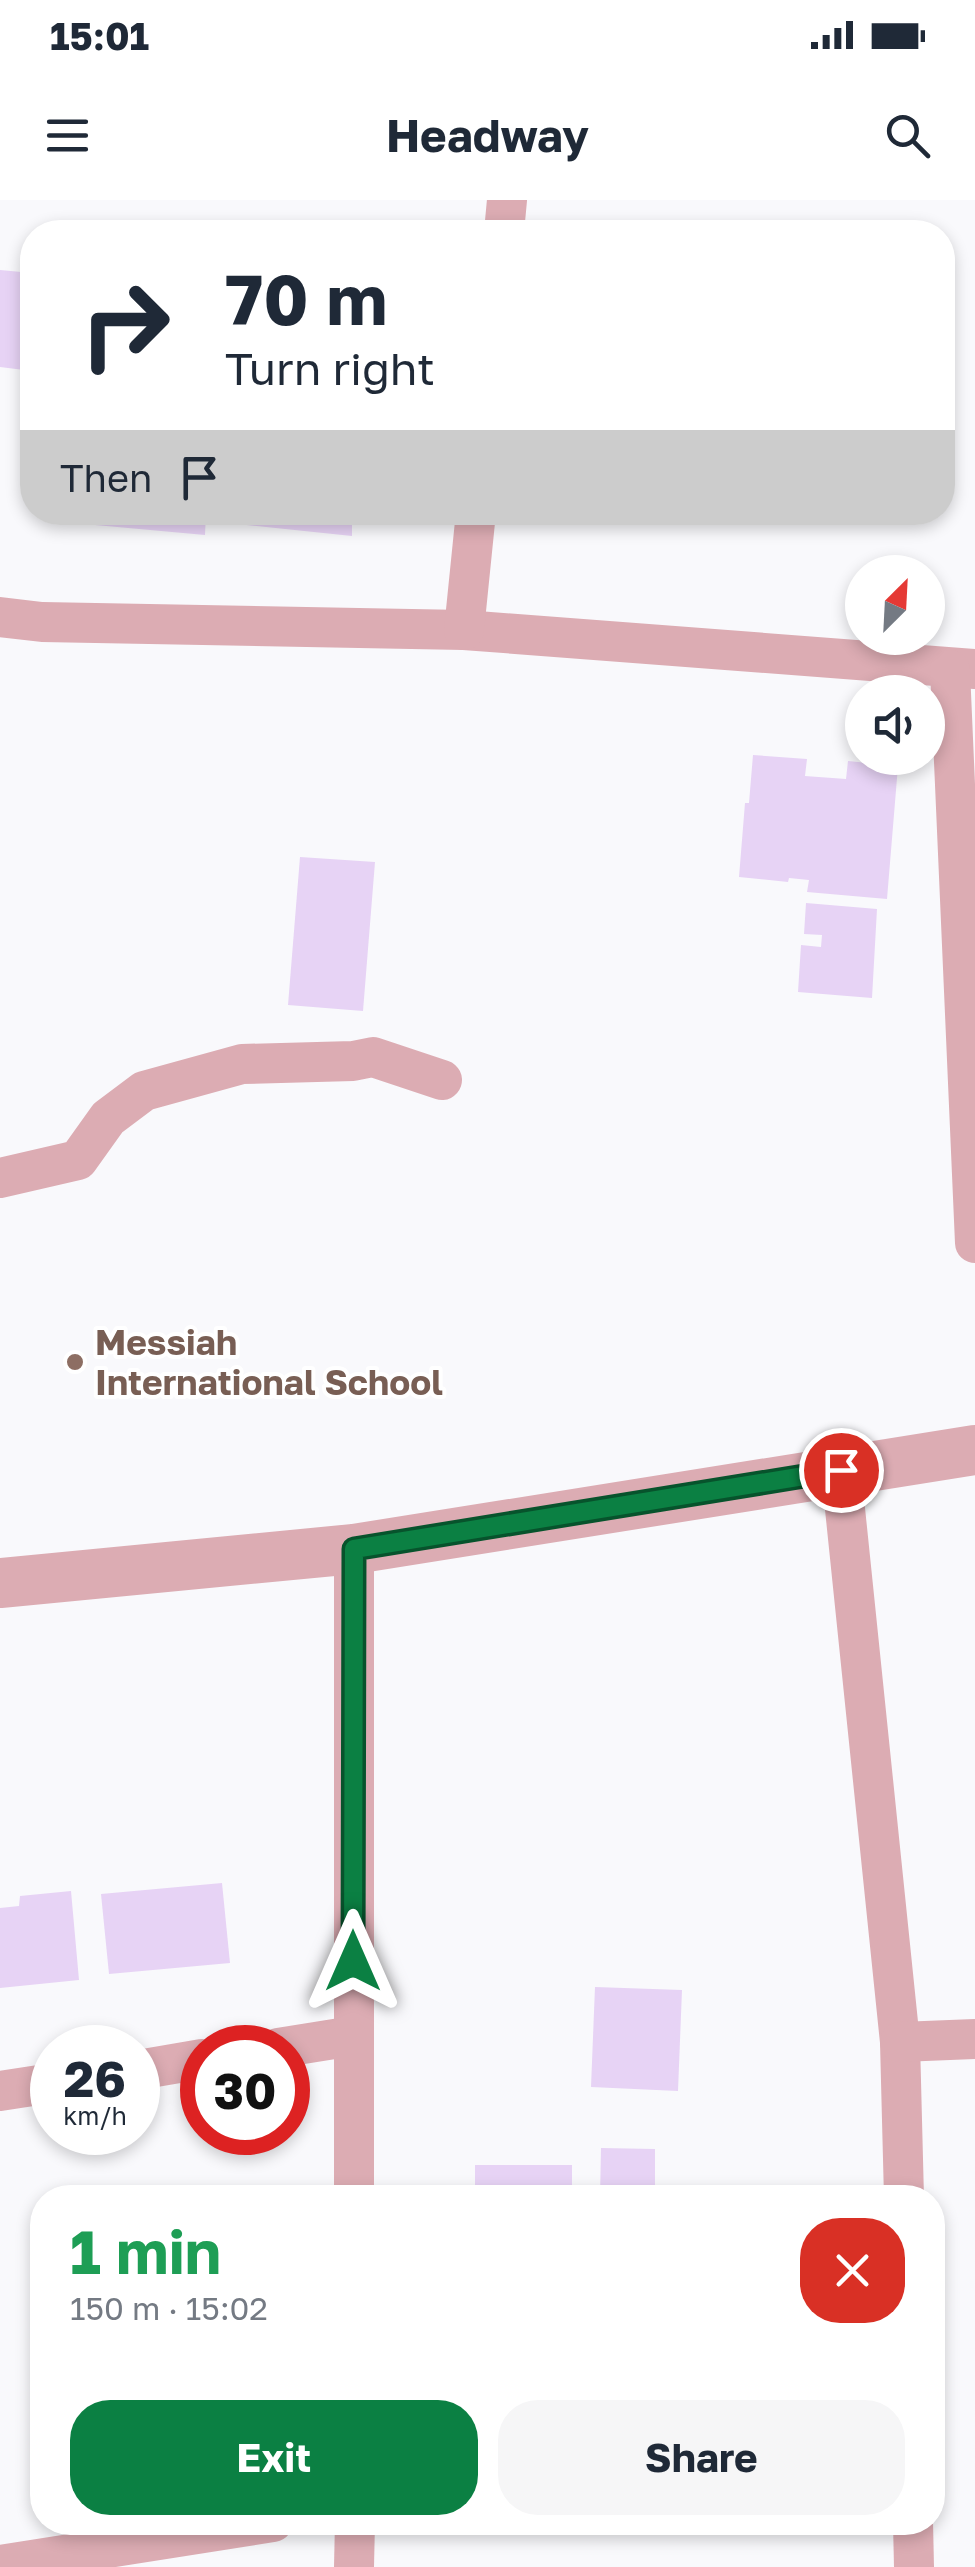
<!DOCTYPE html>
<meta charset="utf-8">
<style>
:root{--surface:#fff;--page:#f6f6f7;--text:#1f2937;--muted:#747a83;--accent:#0b8043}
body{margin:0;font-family:"Golos Text",sans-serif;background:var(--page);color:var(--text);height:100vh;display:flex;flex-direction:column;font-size:38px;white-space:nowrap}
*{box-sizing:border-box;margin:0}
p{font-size:32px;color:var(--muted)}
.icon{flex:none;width:55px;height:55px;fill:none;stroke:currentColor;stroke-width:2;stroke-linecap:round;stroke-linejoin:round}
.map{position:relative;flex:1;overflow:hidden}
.sheet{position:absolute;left:30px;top:1985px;width:915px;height:350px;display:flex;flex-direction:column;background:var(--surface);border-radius:40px;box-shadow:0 5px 15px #0003}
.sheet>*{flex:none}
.banner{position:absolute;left:20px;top:20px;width:935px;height:305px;border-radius:40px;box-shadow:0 5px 15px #0003;background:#fff;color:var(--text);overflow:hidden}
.needle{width:65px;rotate:24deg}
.fabs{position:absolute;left:845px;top:355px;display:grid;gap:20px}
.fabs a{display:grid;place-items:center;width:100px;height:100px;border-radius:50%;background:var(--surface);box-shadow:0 5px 15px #0003;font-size:50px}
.speed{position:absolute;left:30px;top:1825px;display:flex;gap:20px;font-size:50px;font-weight:700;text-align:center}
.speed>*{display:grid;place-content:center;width:130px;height:130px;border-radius:50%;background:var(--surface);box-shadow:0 5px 15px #0003;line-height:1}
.speed small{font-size:25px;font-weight:400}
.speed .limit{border:15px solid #d22;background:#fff;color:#111}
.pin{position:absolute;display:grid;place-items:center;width:85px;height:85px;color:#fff;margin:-42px;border:5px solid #fff;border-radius:50%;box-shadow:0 2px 10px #0007}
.me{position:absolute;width:110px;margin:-55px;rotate:0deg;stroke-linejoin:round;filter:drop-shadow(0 0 8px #0008)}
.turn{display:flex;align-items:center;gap:35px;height:210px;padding:0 40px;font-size:45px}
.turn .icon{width:130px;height:130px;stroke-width:2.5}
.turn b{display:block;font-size:70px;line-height:85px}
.then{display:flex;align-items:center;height:95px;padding:0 40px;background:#0003;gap:20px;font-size:38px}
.round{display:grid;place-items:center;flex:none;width:105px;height:105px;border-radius:40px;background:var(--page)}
.head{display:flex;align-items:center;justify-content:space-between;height:170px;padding:0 40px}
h1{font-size:60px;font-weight:700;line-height:75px;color:#1e9e55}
.cta{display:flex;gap:20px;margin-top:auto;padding:20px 40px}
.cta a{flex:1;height:115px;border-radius:40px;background:var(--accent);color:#fff;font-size:40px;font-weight:700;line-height:115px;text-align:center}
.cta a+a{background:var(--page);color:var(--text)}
.status{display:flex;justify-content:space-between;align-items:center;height:70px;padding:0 50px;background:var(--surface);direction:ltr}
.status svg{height:28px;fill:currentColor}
header{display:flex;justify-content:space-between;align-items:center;height:130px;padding:0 40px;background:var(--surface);font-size:45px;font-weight:700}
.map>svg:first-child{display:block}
.building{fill:#e7d3f5}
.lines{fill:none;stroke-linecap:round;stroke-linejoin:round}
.minor{stroke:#dcacb3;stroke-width:40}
.tertiary{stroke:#dcacb3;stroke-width:50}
.route-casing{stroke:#07532c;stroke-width:25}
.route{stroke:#0b8043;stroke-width:18}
.education-dot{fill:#8d6e63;stroke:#fff;stroke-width:4}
.labels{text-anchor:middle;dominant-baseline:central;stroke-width:8;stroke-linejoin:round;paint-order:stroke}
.education-label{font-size:35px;font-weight:bold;fill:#785e54;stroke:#fff;text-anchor:start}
</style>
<div class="status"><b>15:01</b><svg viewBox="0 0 49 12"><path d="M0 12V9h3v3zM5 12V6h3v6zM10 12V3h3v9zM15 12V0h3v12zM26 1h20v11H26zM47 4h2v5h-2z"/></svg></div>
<header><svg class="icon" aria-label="menu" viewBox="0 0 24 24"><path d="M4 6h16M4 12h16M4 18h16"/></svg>Headway<svg class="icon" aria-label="search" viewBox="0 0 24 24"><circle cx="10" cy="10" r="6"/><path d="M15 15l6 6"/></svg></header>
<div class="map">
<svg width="975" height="2367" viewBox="0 0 975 2367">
<rect width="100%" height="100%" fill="#f9f9fc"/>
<!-- building -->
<g class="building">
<path d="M0,70L32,73V171L0,167Z"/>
<path d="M63,312H206L205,335L62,322Z"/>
<path d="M239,312H352V336L237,324Z"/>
<path d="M753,555L807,559L805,576L846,579L848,561L898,566L887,699L807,692L809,680L789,678L788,682L739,677L745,603H749Z"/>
<path d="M300,657L375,662L363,811L288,805Z"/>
<path d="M806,703L877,709L872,798L798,792L801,745L821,747L822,735L804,734Z"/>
<path d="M222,1683L230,1763L109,1774L101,1694Z"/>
<path d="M71,1691L79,1780L0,1788V1708L19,1706L20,1696Z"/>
<path d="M595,1787L682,1790L678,1891L591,1887Z"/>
<path d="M601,1948L655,1949V1985L701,1986V1998H600Z"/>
<rect x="475" y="1965" width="97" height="33"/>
</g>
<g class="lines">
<!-- minor -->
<g class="minor">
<path d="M504,32L507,0"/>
<path d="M0,417L42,422L464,430L975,469"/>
<path d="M464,430L476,312"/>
<path d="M950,470L975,1043"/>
<path d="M0,978L78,960L108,918L144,891L242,864L353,861L373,857L442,880"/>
<path d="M841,1270L900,1842L904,1998"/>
<path d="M900,1842L975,1839"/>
<path d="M278,1848L353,1836"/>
<path d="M138,1870L202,1859"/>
<path d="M0,1891L52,1883"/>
<path d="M354,1998V1349"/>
<path d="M913,2322L914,2367"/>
<path d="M0,2365L273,2322"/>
<path d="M354,2367L355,2322"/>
</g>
<!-- tertiary -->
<path class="tertiary" d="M0,1383L354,1349L975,1250"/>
</g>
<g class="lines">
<!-- route casing -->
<g class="route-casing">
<path id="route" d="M353,1761L354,1349L841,1270"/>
</g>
<!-- route -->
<use href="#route" class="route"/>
</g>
<!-- markers -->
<circle class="education-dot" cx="75" cy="1162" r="10"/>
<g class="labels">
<!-- education labels -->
<g class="education-label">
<text x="95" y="1142">Messiah<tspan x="95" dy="40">International School</tspan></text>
</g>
</g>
</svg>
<div class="fabs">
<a><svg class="needle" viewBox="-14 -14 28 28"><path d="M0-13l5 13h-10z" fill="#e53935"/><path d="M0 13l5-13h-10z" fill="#747a83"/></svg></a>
<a><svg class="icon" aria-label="sound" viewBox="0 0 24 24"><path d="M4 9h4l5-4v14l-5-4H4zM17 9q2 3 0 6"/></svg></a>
</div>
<div class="speed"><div>26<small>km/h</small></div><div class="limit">30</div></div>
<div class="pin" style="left:841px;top:1270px;background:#d93025"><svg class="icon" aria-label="arrive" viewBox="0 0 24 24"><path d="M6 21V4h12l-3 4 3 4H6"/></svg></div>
<svg class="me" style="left:353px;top:1761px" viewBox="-20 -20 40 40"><path d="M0-17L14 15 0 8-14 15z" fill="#0b8043" stroke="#fff" stroke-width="4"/></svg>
<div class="banner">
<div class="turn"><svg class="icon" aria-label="right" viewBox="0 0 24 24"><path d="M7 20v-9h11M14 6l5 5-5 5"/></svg><div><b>70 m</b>Turn right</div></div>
<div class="then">Then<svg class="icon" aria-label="arrive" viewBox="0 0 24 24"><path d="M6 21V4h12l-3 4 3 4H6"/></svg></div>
</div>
<section class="sheet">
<div class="head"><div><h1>1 min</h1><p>150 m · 15:02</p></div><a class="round" style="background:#d93025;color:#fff"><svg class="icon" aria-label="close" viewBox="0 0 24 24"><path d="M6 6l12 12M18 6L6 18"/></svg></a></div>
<div class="cta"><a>Exit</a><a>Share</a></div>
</section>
</div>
